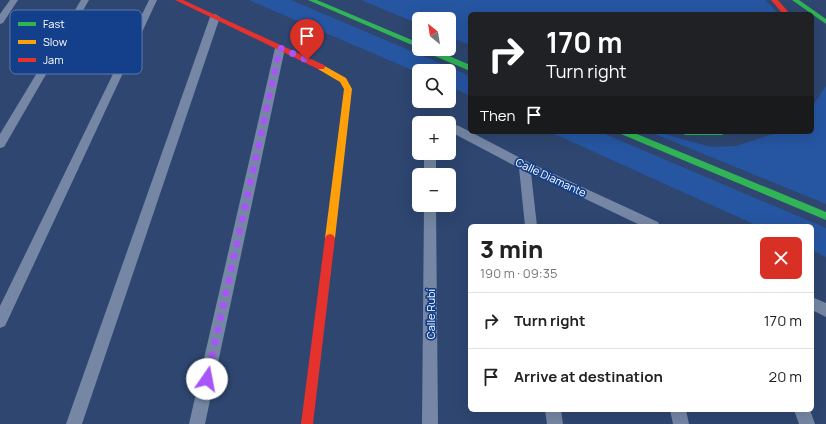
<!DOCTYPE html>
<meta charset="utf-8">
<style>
:root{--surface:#fff;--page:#f6f6f6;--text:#222;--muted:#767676;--line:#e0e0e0}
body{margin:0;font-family:Manrope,sans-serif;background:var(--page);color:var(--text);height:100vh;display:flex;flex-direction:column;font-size:15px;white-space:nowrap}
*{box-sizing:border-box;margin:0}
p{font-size:13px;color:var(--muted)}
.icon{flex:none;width:22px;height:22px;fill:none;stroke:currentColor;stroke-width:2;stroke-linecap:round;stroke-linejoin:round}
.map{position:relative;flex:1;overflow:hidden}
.panel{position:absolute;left:468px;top:224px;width:346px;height:188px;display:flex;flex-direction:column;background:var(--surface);border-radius:6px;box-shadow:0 4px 16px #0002}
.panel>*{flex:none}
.guide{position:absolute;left:468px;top:12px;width:346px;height:122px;border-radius:6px;box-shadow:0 4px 16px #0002;background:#202124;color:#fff;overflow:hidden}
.needle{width:26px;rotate:330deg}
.tools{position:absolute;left:412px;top:12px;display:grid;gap:8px}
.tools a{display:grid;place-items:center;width:44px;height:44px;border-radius:6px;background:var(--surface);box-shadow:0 4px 16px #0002;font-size:20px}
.pin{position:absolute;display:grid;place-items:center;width:34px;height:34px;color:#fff;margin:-41px -17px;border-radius:50% 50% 50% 0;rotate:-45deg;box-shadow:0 0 4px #0007}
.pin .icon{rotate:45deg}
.me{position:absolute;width:44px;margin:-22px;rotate:12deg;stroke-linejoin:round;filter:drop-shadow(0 0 3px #0008)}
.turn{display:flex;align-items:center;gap:14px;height:84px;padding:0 12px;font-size:18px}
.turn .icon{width:52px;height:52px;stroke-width:2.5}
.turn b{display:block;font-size:28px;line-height:34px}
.then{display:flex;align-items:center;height:38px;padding:0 12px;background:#0003;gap:8px;font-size:15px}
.round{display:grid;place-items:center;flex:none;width:42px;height:42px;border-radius:6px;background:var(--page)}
.overview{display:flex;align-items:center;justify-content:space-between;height:68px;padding:0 12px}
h1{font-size:24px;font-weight:800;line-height:30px}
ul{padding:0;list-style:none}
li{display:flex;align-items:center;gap:12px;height:56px;padding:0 12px;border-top:1px solid var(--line)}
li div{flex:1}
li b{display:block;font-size:15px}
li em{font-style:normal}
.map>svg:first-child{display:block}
.green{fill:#2656a2}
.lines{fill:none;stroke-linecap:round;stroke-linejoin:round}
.street{fill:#7587a4;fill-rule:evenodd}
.fast{fill:#30b455;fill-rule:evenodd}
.slow{fill:#ff9f0a;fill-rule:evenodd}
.jam{fill:#e5322d;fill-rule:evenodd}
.route{stroke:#a855f7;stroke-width:7;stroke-dasharray:0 12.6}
.labels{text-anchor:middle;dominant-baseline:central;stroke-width:3.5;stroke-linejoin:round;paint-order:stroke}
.street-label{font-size:11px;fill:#fff;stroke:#133f8b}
.key{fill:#133f8b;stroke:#5a79ae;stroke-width:1}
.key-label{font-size:11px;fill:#fff}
</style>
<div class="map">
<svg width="826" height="424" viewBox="0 0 826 424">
<rect width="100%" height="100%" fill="#2e4670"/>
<!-- green -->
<g class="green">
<path d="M249,0H291L470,76V96L449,86V71H419V73Z"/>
<path d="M361,0H765L779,14H470V45L449,37V19H419V24Z"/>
<path d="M826,86V204L650,132H657L711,147L736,146L780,132H812V107Z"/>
<path d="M550,132H600L826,228V257L812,250V226H758Z"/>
</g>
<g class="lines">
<!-- street -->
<g class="street">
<path d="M10,0H18L3,23L0,24V14Z"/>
<path d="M81,0H89L4,147L0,148V134Z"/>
<path d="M149,0H157L5,326L0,328V306Z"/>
<path d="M215,14L220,17L82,424H66L210,17Z"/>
<path d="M280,45L285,48L205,424H189L275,48Z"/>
<path d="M449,123L459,126L528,162L658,222L660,226H642L531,173L537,226H525L519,168L449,131Z"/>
<rect x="424" y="153" width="12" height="22"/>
<path d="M424,205H436L438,424H422Z"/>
<path d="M812,297L826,303V317L812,310Z"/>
<path d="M545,410H561L563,424H547Z"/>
<path d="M670,410H686L689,424H673Z"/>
<path d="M794,410H810L815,424H799Z"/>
</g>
<!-- fast -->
<g class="fast">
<path d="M308,0H317L419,43V48Z"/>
<path d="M792,0H799L826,19V24Z"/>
<path d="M422,49H433L470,65V71L423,51Z"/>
<path d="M620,132H632L826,212V220L621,134Z"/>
<path d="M681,132H726L722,135H685Z"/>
</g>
<!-- slow -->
<path class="slow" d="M321,64L346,78L352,89L335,238L333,241L330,242L327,241L325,238L344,89L340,82L318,69V65Z"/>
<!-- jam -->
<g class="jam">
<path d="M175,0H183L324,65L325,67L324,69H318Z"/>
<path d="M771,0H778L790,14H783Z"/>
<path d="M330,234L333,235L335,238L313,424H301L325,238L327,235Z"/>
</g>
</g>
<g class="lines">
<!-- route -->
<path class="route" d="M207,379L280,48L307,60"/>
</g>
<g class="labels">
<!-- street labels -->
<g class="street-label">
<text transform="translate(551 177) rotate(25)">Calle Diamante</text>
<text transform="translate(430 314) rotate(-90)">Calle Rubí</text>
</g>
</g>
<!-- legend -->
<rect x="10" y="10" width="132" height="64" rx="6" class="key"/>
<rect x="18" y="22" width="18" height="4" fill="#30b455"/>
<rect x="18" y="40" width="18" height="4" fill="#ff9f0a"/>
<rect x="18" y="58" width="18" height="4" fill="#e5322d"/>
<g class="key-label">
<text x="43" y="28">Fast</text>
<text x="43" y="46">Slow</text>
<text x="43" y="64">Jam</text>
</g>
</svg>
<div class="tools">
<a><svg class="needle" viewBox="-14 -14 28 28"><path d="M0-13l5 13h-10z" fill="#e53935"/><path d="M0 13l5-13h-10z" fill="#767676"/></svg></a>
<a><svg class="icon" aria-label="search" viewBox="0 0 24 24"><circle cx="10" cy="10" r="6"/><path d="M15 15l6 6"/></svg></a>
<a>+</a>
<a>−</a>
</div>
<div class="pin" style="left:307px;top:60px;background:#d93025"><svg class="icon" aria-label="arrive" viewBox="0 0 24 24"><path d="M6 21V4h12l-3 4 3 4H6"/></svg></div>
<svg class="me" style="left:207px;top:379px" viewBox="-20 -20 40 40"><circle r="19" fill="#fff"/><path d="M0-13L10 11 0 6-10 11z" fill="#a855f7"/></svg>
<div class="guide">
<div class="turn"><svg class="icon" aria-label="right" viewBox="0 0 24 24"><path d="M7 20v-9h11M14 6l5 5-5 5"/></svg><div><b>170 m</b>Turn right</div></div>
<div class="then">Then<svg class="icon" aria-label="arrive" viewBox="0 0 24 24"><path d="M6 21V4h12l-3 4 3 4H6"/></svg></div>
</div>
<section class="panel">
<div class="overview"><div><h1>3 min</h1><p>190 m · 09:35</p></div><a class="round" style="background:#d93025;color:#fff"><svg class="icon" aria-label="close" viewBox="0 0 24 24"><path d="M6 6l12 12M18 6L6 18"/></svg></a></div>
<ul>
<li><svg class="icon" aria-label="right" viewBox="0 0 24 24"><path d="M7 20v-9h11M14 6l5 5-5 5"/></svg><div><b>Turn right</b></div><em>170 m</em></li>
<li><svg class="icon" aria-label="arrive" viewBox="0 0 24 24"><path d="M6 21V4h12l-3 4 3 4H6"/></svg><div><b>Arrive at destination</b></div><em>20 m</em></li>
</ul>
</section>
</div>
